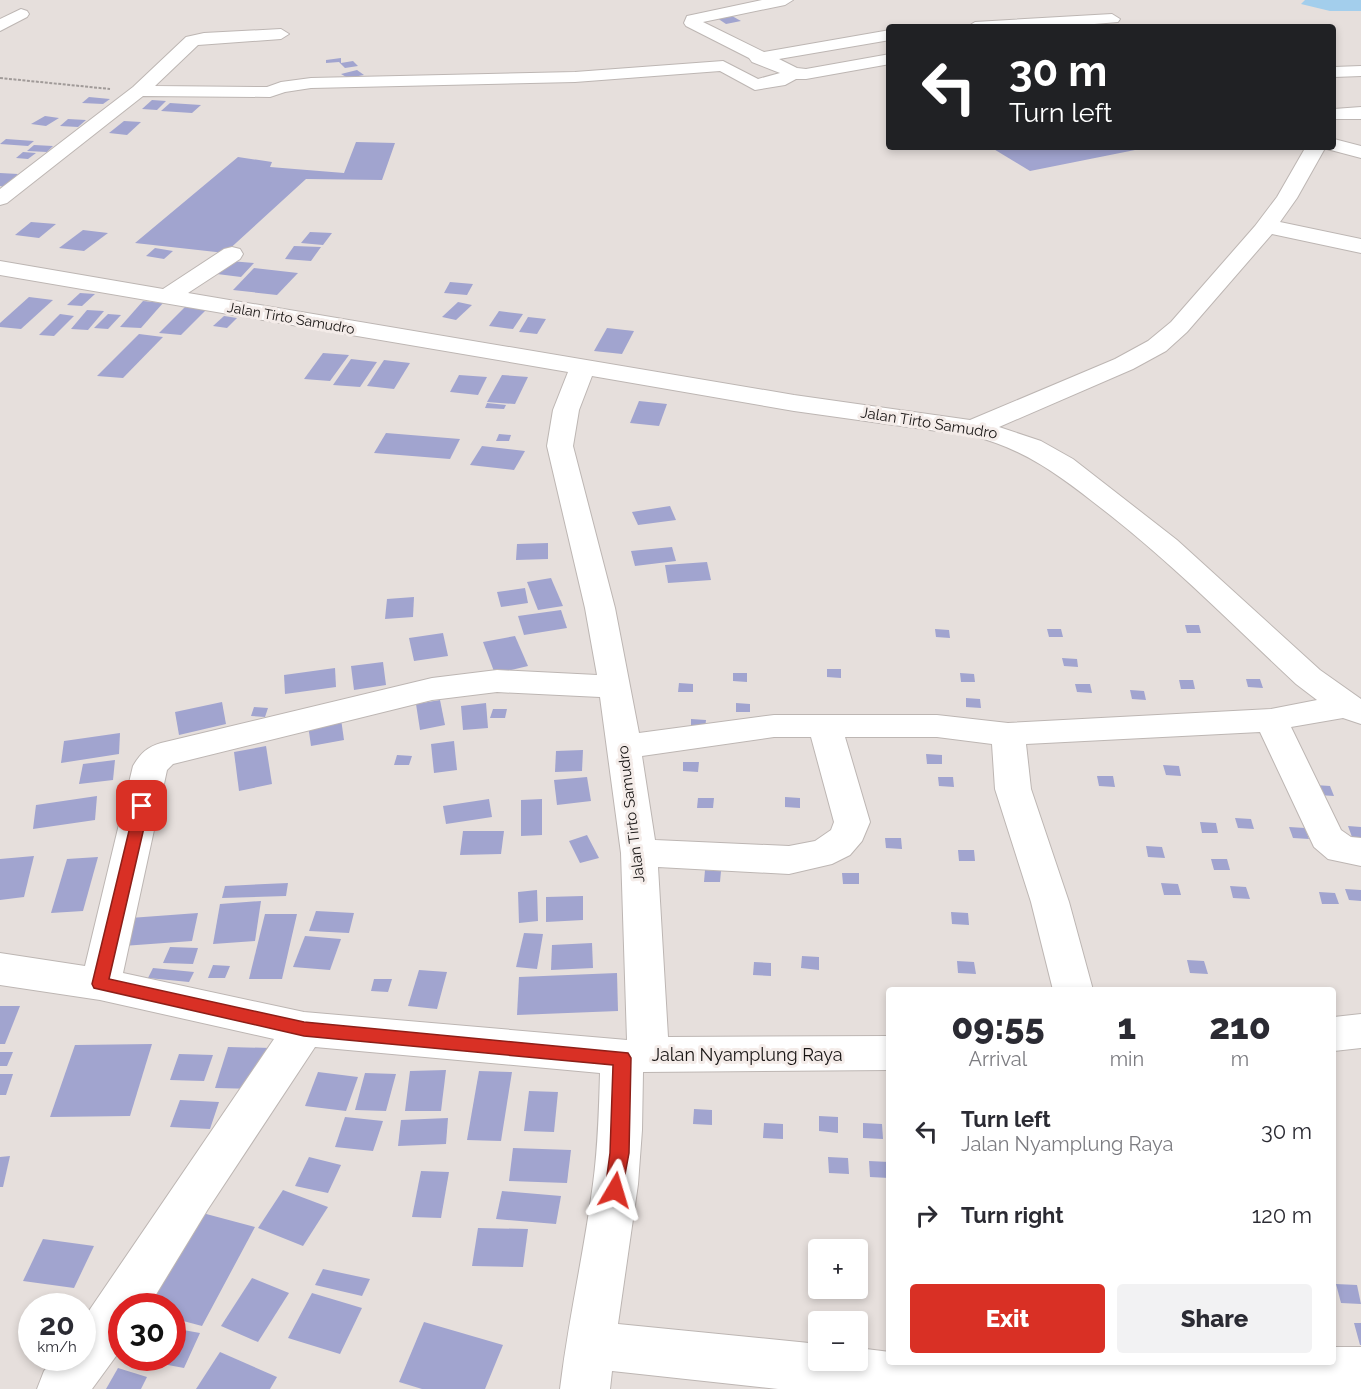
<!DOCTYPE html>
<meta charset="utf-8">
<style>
:root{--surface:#fff;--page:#f2f2f3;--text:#2b2b33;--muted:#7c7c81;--accent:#d93025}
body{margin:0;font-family:Raleway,sans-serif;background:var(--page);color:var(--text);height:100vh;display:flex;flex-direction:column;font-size:22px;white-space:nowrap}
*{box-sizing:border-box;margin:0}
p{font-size:20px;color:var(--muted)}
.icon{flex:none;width:33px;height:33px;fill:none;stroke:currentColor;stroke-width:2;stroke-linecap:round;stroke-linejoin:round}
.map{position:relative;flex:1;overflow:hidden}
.details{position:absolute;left:886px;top:987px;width:450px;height:378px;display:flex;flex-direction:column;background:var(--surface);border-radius:6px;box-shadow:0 3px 9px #0003}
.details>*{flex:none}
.guide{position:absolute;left:886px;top:24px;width:450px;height:126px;border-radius:6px;box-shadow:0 3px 9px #0003;background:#202124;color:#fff;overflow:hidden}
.fabs{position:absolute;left:808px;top:1239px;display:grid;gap:12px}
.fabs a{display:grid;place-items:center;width:60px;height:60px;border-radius:6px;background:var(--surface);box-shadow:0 3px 9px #0003;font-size:30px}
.speed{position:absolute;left:18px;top:1293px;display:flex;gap:12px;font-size:30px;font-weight:700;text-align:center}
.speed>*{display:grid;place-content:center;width:78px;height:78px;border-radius:50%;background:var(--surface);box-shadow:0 3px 9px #0003;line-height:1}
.speed small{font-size:15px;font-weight:400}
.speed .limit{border:9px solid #d22;background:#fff;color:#111}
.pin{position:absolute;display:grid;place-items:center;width:51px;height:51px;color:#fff;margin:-26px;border-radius:12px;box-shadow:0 3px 9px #0006}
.me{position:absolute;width:66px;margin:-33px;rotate:7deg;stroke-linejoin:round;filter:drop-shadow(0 0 4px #0008)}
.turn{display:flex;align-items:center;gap:21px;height:126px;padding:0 24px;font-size:27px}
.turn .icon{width:78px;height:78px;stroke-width:2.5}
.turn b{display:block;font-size:42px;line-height:51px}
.eta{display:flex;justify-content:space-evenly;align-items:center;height:102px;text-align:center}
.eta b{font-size:36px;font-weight:800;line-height:42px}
.button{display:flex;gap:12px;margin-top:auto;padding:12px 24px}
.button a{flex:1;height:69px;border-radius:6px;background:var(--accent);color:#fff;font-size:24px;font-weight:800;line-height:69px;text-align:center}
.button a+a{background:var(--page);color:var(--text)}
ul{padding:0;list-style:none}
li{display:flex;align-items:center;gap:18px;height:84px;padding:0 24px}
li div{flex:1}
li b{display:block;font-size:22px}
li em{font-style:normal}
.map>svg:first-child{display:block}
.water{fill:#a3ceec}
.building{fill:#a1a4cf}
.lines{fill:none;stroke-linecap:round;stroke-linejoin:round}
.minor-casing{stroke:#bdb6b3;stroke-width:2}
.path{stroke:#a19b99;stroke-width:2;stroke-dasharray:3 1.5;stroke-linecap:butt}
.minor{fill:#fff;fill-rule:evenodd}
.route{fill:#d93025;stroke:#8d1f18;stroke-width:1.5}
.labels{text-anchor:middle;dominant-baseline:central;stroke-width:6;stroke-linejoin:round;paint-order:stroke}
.far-street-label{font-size:14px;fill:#181514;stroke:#f4ece9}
.street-label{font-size:15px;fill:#181514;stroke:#f4ece9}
.near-street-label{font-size:18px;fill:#181514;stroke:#f4ece9}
</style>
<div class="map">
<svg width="1361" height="1389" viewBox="0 0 1361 1389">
<rect width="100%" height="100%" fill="#e6dfdc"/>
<!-- water -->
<path class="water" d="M1305,0H1361V11H1330L1301,4Z"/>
<!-- building -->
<g class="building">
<path d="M732,16L741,21L726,24L717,18Z"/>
<path d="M341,58V63L353,61L358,66L345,68L339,62L326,63V60Z"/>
<path d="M357,70L364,75L348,78L341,74Z"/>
<path d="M89,97L110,99L103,104L82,103Z"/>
<path d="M152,100L166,101L157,110L142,109Z"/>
<path d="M170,103L201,105L192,113L161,111Z"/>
<path d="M45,116L59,118L46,126L31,124Z"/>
<path d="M68,119L86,120L78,127L60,126Z"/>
<path d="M124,121L141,122L127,135L109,133Z"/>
<path d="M6,139L34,141L28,146L0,144Z"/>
<path d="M356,142L395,143L382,180L306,179L225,253L135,243L238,157L272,162L270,167L344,173Z"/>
<path d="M34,145L53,146L47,152L27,151Z"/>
<path d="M997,147H1145V148L1030,171L992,148Z"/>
<path d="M23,152L36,153L28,159L16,158Z"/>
<path d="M0,173L18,174L4,187L0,186Z"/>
<path d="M31,222L56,224L39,238L15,235Z"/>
<path d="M83,230L108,233L84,251L59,248Z"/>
<path d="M310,232L332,233L323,245L301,243Z"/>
<path d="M294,246L321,247L311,261L285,259Z"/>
<path d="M155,248L173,251L164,259L146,256Z"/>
<path d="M230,261L254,263L241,277L217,274Z"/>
<path d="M254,268L298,273L277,295L233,290Z"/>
<path d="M450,282L473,284L467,295L444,293Z"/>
<path d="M80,293L95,294L82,306L67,305Z"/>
<path d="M29,297L53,300L21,329L0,327V323Z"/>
<path d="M143,301L163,303L141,328L120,327Z"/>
<path d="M458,302L472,305L456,320L442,317Z"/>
<path d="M185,307L206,310L181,335L159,333Z"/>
<path d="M87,310L104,311L88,330L71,329Z"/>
<path d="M499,311L523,314L513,329L489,326Z"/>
<path d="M60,314L74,316L54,336L39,335Z"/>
<path d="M108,314L121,315L108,329L94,328Z"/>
<path d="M224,316L237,318L227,328L213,326Z"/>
<path d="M528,317L546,319L537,334L519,332Z"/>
<path d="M607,328L634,331L622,354L594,351Z"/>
<path d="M139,334L163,337L123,378L97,376Z"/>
<path d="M323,353L349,355L330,381L304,379Z"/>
<path d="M351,359L377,362L360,387L333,385Z"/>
<path d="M384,360L410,363L394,389L367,386Z"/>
<path d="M459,375L487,377L478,395L450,392Z"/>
<path d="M502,375L528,377L515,404L487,402Z"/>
<path d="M639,401L667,404L659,426L630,423Z"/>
<path d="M487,403L506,405L504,409L485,408Z"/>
<path d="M386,433L460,439L450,459L374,453Z"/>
<path d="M499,434L511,435L509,441H496Z"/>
<path d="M482,446L525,451L514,470L470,465Z"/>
<path d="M670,506L676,520L638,525L632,512Z"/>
<path d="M548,543V559L516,560L517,544Z"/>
<path d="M672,547L676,561L635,566L631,551Z"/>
<path d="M707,562L711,580L668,583L665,565Z"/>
<path d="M551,578L563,606L538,610L527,582Z"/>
<path d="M525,588L528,603L501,607L497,592Z"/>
<path d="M414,597L413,617L385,619L387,599Z"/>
<path d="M561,610L567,628L524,635L518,616Z"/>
<path d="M1185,625H1199L1201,633H1187Z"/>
<path d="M935,629L949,630L950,638L936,637Z"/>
<path d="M1047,629H1061L1063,637H1049Z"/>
<path d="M443,633L448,656L414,661L409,638Z"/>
<path d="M515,636L528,666L495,674L483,642Z"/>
<path d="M1062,658L1077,659L1078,667L1064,666Z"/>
<path d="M383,662L386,685L354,690L351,666Z"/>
<path d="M335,668L336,687L285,694L284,675Z"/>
<path d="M827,669H841V678L827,677Z"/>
<path d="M733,673H747V682L733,681Z"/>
<path d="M960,673L974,674L975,682H961Z"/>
<path d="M1246,679H1260L1263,688L1248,687Z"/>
<path d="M1179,680H1193L1195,689H1181Z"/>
<path d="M679,683L693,684V692H678Z"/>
<path d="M1075,684H1090L1092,693L1077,692Z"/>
<path d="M1130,690L1144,691L1146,700L1132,699Z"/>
<path d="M966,698L980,699L981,708L966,707Z"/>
<path d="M440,700L445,725L420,730L416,704Z"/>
<path d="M222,702L226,724L179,735L175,712Z"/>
<path d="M486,703L488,728L463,730L461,706Z"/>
<path d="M736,703L750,704V712H736Z"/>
<path d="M254,707L268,708L265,717L251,716Z"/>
<path d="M493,709H507L505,718H490Z"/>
<path d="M341,719L344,740L311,746L308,725Z"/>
<path d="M691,719L706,720L705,729L691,728Z"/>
<path d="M120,733L119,754L61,763L64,741Z"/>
<path d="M454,741L457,770L434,773L431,744Z"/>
<path d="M266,746L272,784L239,791L234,752Z"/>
<path d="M583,750L582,771L555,772L556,751Z"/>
<path d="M926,754L942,755V764H927Z"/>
<path d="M397,755L412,756L409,765H394Z"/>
<path d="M115,760L113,780L79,784L83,764Z"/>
<path d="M683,762H699L698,772L683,771Z"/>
<path d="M1163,765L1179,766L1181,776L1166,775Z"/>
<path d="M1097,776H1113L1115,787L1099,786Z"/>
<path d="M587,777L591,801L557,805L554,780Z"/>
<path d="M938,777H953L954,787L939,786Z"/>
<path d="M1315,785L1330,786L1334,796L1318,795Z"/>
<path d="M97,796L95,820L33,829L36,805Z"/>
<path d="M785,797L800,798V808L785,807Z"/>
<path d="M698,798H714L713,808H697Z"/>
<path d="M489,799L492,817L446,824L443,806Z"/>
<path d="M542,799V835L521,836V800Z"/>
<path d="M1235,818L1251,819L1254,829L1238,828Z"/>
<path d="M1200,822L1216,823L1218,833H1202Z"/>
<path d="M1348,826L1361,827V837H1352Z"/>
<path d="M1289,827L1305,828L1309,839L1293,838Z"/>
<path d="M463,831H504L501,854L460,855Z"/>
<path d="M587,835L599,858L580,863L569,841Z"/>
<path d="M885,838H901L902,849L886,848Z"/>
<path d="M1146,846L1162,847L1165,858L1148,857Z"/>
<path d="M958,850H974L975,861H959Z"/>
<path d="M34,856L24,897L0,900V859Z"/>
<path d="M98,857L83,911L51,913L67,859Z"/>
<path d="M1211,859H1227L1230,870H1214Z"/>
<path d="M705,870L721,871L720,882H704Z"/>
<path d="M842,873H859V884H843Z"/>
<path d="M288,883L286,896L222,898L225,886Z"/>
<path d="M1161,883L1178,884L1181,895H1164Z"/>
<path d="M1230,886L1246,887L1250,899L1233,898Z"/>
<path d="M1345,889L1361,890V901L1349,900Z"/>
<path d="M537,890L538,921L519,923L518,892Z"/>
<path d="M1319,892L1335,893L1339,904H1322Z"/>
<path d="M583,896V920L546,922V897Z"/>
<path d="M261,901L255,941L213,944L220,904Z"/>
<path d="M316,911L354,913L349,933L309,931Z"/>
<path d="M951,912L968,913L969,925L952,924Z"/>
<path d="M198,913L192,941L123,946L130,918Z"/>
<path d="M265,914H297L282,979H249Z"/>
<path d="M524,933L543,934L537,969L516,967Z"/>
<path d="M305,936L341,939L330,970L293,967Z"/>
<path d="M592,943L593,968L551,970L552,945Z"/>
<path d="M170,947L198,948L193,964L163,963Z"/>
<path d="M802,956L819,957V970L801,968Z"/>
<path d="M1187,960L1204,961L1208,974L1190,973Z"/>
<path d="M957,961L974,962L976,974L958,973Z"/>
<path d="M754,962L771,963V976L753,975Z"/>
<path d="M213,965L230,966L225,978H208Z"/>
<path d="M153,968L194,972L189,982L148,978Z"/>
<path d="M419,970L447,972L437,1009L408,1006Z"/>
<path d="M617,973L618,1011L517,1015L519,977Z"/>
<path d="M374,979H392L388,992L371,991Z"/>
<path d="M0,1006H20L5,1044H0Z"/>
<path d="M152,1044L130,1116L50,1117L75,1045Z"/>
<path d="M228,1047L271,1048L259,1089L215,1088Z"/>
<path d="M0,1052H13L7,1066H0Z"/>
<path d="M179,1054L213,1055L204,1081L170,1080Z"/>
<path d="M446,1070L441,1111H405L410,1071Z"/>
<path d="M479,1071L512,1072L501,1141L467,1140Z"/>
<path d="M318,1072L358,1077L346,1111L305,1106Z"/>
<path d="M365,1073L396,1074L386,1111L355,1110Z"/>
<path d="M0,1074H13L6,1095H0Z"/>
<path d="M529,1091L558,1092L554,1132L524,1131Z"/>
<path d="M180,1100L219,1102L210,1129L170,1127Z"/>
<path d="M694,1109L712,1110V1125L693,1124Z"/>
<path d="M819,1116L838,1117V1133L819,1131Z"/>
<path d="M345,1117L383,1121L373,1151L335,1147Z"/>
<path d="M448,1118L446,1144L398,1146L401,1120Z"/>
<path d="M764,1123L783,1124V1139L763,1138Z"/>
<path d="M863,1123L882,1124L883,1139L863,1138Z"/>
<path d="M513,1148L571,1150L567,1183L509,1181Z"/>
<path d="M10,1156L3,1187H0V1157Z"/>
<path d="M309,1157L341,1165L328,1193L295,1186Z"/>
<path d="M828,1157L848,1158L849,1174L829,1173Z"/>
<path d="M869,1161L889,1162V1178L870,1177Z"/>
<path d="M421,1171L449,1172L441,1218L412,1217Z"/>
<path d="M283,1190L328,1207L303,1246L258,1228Z"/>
<path d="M502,1191L561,1196L556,1224L496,1219Z"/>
<path d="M195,1211L255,1227L202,1326L172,1318V1306H140Z"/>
<path d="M478,1228L528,1229L523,1267L472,1266Z"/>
<path d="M43,1239L94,1246L74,1288L23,1281Z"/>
<path d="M840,1240L860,1241L861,1258H858V1250H840Z"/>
<path d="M323,1269L370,1279L362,1296L315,1285Z"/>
<path d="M252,1278L289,1293L258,1342L221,1326Z"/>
<path d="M1336,1284L1357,1285L1361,1304L1341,1303Z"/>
<path d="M312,1293L362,1308L340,1354L288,1338Z"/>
<path d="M424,1322L503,1345L485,1389H422L399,1382Z"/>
<path d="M1354,1323H1361V1345H1360Z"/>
<path d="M172,1328L200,1333L184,1368L136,1359L172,1358Z"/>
<path d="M220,1352L277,1377L270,1389H196Z"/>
<path d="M118,1368L147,1377L141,1389H106Z"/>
</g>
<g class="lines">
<!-- minor casing -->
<g class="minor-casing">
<g id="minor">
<path d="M762,0H793L785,5L703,22L764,52L890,30V40L779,59L797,68L806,69L890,54V64L806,79H796L785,85L755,90L720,71L575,82L311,88L285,92L270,97L143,96L7,203L0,205V189L133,87L186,37L204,33L281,29L289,34L281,39L198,45L155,86L267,87L281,82L311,78L575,72L723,61L758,79L780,73L752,62L749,58L686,26L684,23L687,16Z"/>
<path d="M21,9L27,11L29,14L27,17L0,31V19Z"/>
<path d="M1112,14L1120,19L1118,22L1059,27H967L975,22Z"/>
<path d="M1361,66V76L1334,77V67Z"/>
<path d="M1361,107V119H1334V109Z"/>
<path d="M1334,139L1361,146V158L1327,149L1326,147H1334Z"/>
<path d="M1303,147H1323L1324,150L1297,198L1280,222L1361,239V253L1272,234L1187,332L1166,351L1133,369L999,427L1041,441L1073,459L1177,540L1320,670L1361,699V724L1343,718L1291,727L1341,830L1351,837L1361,838V866L1328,859L1314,847L1260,732L1026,744L1031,789L1069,902L1093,990H1053L1031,902L995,789L992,744L937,737H845L870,822L862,841L850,855L832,864L789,874L658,867L668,1037L890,1036V1070L643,1072L642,1130L638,1184L618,1324L819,1344V1360H858V1348L890,1352V1362H1334V1347H1361V1389H778L612,1371L610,1389H560C568,1321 584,1253 593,1184C598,1147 599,1111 600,1073L315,1047L208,1209L149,1306H122V1348L92,1389H37L44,1371L55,1358H82V1321L274,1039L100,1000L0,985V953L85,966L133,766C140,754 147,747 161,743L432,678L497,670L597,675L585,608L547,446L553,410L568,372L0,275V261L163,289L224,249L232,247L240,249L243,254L240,259L188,293L794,395L970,420L1115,359L1148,341L1171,322L1255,226L1277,197L1304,150ZM592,376L794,411L973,436C1029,450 1065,480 1110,515C1176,567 1235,627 1296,684L1317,700L1271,709L1008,723L937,715H774L639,733L615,608L573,446L579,410ZM497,692L600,697L621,853L627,1040L304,1012L123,973L167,770L173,764L432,700ZM774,737H811L834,822L831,830L815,841L789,846L655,840L642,756Z"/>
<path d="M1361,1014V1048L1334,1051V1017Z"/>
</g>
</g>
<!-- path -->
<path class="path" d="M0,78L110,89"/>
<!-- minor -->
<use href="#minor" class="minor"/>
</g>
<!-- route -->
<path class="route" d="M142,801L149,806L109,979L304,1022L628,1053L631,1058L629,1153L621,1196L615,1199L608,1196L605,1190L610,1153L613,1065L304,1036L94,988L92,984L135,806Z"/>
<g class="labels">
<!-- far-street labels -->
<g class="far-street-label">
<text transform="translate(291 318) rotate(10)">Jalan Tirto Samudro</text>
</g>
<!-- street labels -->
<g class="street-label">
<text transform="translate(929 423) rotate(9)">Jalan Tirto Samudro</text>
<text transform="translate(631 814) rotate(-97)">Jalan Tirto Samudro</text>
</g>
<!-- near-street labels -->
<g class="near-street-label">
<text x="747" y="1054">Jalan Nyamplung Raya</text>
</g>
</g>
</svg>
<div class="fabs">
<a>+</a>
<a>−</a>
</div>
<div class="speed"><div>20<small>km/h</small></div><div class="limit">30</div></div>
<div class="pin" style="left:142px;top:806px;background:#d93025"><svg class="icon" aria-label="arrive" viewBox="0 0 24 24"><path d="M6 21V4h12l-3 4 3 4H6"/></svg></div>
<svg class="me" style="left:615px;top:1190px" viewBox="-20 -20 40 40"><path d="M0-17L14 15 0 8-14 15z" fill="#d93025" stroke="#fff" stroke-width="4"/></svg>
<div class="guide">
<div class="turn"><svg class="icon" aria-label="left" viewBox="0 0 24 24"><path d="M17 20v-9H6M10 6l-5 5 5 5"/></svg><div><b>30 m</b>Turn left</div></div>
</div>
<section class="details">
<div class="eta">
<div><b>09:55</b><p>Arrival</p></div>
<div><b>1</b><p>min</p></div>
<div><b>210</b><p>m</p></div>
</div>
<ul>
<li><svg class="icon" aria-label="left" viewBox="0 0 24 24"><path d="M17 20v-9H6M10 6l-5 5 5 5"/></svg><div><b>Turn left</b><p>Jalan Nyamplung Raya</p></div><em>30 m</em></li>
<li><svg class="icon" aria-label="right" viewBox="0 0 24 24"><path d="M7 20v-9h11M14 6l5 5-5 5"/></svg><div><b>Turn right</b></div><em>120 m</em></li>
</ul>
<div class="button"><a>Exit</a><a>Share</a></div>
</section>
</div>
